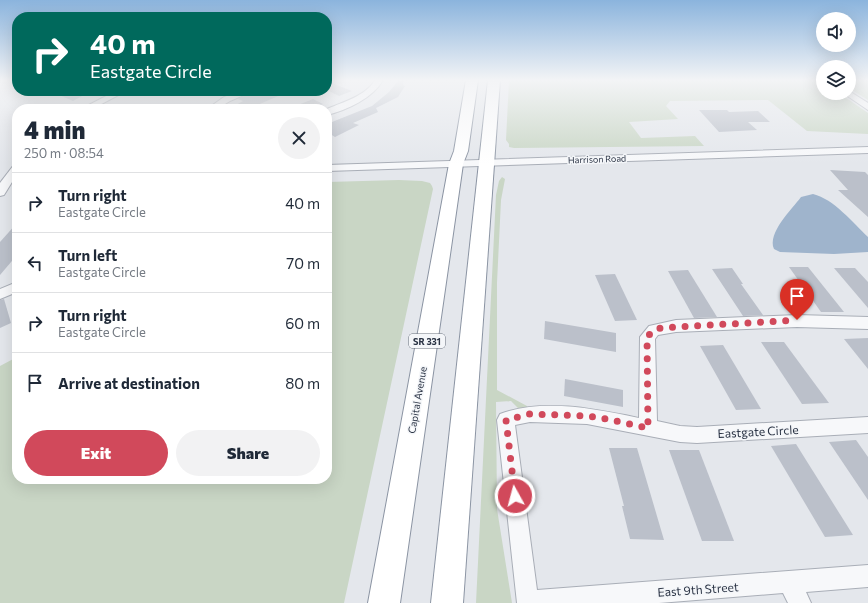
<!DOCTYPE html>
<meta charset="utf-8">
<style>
:root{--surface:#fff;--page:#f2f2f3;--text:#1f2937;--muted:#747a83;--line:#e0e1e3;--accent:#d1495b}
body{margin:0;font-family:Commissioner,sans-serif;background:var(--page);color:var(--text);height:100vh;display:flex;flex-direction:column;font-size:15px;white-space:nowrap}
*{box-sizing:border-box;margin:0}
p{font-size:13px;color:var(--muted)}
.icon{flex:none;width:22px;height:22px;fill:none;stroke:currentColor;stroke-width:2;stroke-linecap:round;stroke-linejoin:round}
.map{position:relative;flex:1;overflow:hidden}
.panel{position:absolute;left:12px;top:104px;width:320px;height:380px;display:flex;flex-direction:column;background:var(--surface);border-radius:16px;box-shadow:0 4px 16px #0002}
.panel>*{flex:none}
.top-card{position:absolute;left:12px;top:12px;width:320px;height:84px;border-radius:16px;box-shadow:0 4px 16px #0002;background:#00695c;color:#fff;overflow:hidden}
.buttons{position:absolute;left:816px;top:12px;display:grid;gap:8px}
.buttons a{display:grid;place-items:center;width:40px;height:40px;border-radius:50%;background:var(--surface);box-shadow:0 4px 16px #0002;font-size:20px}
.pin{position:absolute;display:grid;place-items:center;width:34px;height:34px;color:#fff;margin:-41px -17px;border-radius:50% 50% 50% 0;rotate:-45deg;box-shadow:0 0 4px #0007}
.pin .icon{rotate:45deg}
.me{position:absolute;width:44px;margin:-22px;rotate:353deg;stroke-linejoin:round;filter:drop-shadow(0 0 3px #0008)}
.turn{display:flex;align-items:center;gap:14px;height:84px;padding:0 12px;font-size:18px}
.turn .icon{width:52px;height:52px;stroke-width:2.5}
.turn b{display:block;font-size:28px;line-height:34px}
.round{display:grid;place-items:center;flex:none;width:42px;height:42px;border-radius:21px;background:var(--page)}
.summary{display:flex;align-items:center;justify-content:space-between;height:68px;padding:0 12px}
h1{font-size:24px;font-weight:800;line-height:30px}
.button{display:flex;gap:8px;margin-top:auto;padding:8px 12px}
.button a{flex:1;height:46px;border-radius:24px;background:var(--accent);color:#fff;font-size:16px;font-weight:800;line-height:46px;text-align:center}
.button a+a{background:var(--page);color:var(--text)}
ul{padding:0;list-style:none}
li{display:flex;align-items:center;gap:12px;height:60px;padding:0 12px;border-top:1px solid var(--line)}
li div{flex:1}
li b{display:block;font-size:15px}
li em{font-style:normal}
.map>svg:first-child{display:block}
.green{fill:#c9d6c5}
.water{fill:#9fb4cc}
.building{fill:#bbc0ca}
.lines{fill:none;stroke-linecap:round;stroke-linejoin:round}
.minor-casing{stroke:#a9aeb7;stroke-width:2}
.highway-casing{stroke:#8b94a3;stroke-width:2}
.minor{fill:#f7f8fa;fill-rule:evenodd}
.highway{fill:#fff;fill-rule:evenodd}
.route{stroke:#d1495b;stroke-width:7;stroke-dasharray:0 12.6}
.labels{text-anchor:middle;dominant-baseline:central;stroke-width:3;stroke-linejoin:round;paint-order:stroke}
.far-street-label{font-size:9px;fill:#2b3445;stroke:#f4f6f9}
.shield{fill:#f4f6f9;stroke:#676e7b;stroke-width:1}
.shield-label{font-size:9px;font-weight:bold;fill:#2b3445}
.street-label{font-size:10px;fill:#2b3445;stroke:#f4f6f9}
.near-street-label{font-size:12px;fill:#2b3445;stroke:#f4f6f9}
</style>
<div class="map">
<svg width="868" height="603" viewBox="0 0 868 603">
<rect width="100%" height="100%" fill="#e4e7ec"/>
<!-- green -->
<g class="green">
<path d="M509,80H815L823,84V93H839L868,113V134L807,131L768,100L670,101L666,106L678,119L629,122L641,138L695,136L704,146L514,148L509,147V144L506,140Z"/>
<path d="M849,80H868V100L849,88Z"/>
<path d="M502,177L505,179L501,200L497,283V390L527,406V409L518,408L511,401L496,402L497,509L512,603H476L496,195L499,181Z"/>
<path d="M399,180L422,181L430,183L432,186L433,189L344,603H0V366L17,357V479H327V182Z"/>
</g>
<!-- water -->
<path class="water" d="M813,194C834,199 853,223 868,237V252L834,254L780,252L774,249C767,233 792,209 801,197Z"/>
<!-- building -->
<g class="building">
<path d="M399,80H404L403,85L405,86L403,89L398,97L376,108L378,112L353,123L359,125L335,137L327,132V124L372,106L389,92Z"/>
<path d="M327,81L352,91L339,96L327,90Z"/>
<path d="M50,91H72L84,95L73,101Z"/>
<path d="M254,91H290L248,109H229L243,101L238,99Z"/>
<path d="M313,99L323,104L310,109H288Z"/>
<path d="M699,110H727L729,112L758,111L770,122H748L757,130L719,132Z"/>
<path d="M830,170L865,172L868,175V217L838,190H848Z"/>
<path d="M17,223V255L0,275V242Z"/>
<path d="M789,267H808L844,312H821Z"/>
<path d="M732,268L743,284H741L763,315L743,316L712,269Z"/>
<path d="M834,268H855L868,282V308Z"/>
<path d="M688,270L717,317L694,318L668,271Z"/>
<path d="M615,274L637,320L615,321L595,275Z"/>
<path d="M4,299L11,323L0,328V300Z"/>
<path d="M545,321L616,333V352L544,339Z"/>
<path d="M868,338V369L844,339Z"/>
<path d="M761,342H784L829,403L802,404Z"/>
<path d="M723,345L761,409L736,410L700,346Z"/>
<path d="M565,379L623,390V407L564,396Z"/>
<path d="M856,440L868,457V500L829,442Z"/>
<path d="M796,444L853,535L825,537L771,446Z"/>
<path d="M609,448H637L664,540L630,539L622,506H624Z"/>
<path d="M669,450H699L734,541H702Z"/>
</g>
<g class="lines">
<!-- minor casing -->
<g class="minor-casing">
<g id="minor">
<path d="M375,80H383C373,98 347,110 327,115V109C343,102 366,96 375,80Z"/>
<path d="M116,91H126L92,109H81Z"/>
<path d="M241,91H253L230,101L217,109H207L224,97Z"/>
<path d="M849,91L868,103V110L843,93H849Z"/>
<path d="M868,147V153L327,171V165Z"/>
<path d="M17,165V174L4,195L0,196V183L13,166Z"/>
<path d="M17,282V292L0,299V289Z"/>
<path d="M797,315L868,317V329L797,327L676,332L658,335L655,339L657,421L680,426L697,427L868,417V433L697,443L680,442L587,424L530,422L515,425L537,590L868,565V587L806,592L811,603H788L783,593L659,603H517L497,420L500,414C543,398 595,409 639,418L640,337L649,326L676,320Z"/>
</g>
</g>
<!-- highway casing -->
<g class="highway-casing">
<g id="highway">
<path d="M466,80H478L468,151L463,164L400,603H368L449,164L454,151Z"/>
<path d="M488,80H500L463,603H431Z"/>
</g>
</g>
<!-- minor -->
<use href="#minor" class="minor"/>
<!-- highway -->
<use href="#highway" class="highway"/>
</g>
<!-- sky -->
<linearGradient id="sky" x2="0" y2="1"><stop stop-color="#8bb4dd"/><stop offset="0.49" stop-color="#f3f4f6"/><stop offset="1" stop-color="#f3f4f6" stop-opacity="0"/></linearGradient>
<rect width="868" height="164" fill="url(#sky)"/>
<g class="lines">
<!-- route -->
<path class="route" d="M515,496L506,420L530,414L587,416L602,418L648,428L647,337L654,330L661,328L797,320"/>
</g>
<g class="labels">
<!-- far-street labels -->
<g class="far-street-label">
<text transform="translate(597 159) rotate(-2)">Harrison Road</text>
</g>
<!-- shield labels -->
<rect class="shield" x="409" y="334" width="36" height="14" rx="3"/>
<g class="shield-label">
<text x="427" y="341">SR 331</text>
</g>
<!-- street labels -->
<g class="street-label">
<text transform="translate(417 400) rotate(-80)">Capital Avenue</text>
</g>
<!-- near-street labels -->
<g class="near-street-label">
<text transform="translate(758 431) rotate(-3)">Eastgate Circle</text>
<text transform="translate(698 589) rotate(-4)">East 9th Street</text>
</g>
</g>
</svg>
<div class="buttons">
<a><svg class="icon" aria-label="sound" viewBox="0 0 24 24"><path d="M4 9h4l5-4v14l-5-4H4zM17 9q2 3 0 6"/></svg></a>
<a><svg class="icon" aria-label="layers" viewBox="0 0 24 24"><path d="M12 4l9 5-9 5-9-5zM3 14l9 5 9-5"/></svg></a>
</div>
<div class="pin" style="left:797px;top:320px;background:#d93025"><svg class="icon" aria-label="arrive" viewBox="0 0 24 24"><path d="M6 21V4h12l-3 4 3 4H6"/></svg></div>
<svg class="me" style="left:515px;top:496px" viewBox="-20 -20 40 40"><circle r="17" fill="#d1495b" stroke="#fff" stroke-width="3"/><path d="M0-11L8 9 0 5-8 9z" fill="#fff"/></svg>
<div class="top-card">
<div class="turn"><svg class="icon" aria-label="right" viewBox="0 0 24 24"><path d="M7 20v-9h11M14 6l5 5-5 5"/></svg><div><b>40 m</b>Eastgate Circle</div></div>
</div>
<section class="panel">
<div class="summary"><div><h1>4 min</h1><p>250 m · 08:54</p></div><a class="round"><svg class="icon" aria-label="close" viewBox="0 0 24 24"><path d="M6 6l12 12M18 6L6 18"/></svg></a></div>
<ul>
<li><svg class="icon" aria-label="right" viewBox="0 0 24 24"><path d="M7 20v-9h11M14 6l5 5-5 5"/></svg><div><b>Turn right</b><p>Eastgate Circle</p></div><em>40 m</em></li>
<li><svg class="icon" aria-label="left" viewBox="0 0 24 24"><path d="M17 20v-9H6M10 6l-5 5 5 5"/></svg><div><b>Turn left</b><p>Eastgate Circle</p></div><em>70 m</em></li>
<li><svg class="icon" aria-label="right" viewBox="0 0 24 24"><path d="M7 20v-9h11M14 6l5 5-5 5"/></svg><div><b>Turn right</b><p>Eastgate Circle</p></div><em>60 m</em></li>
<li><svg class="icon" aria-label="arrive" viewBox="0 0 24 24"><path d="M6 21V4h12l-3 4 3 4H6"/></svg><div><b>Arrive at destination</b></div><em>80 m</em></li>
</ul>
<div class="button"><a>Exit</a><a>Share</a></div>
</section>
</div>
